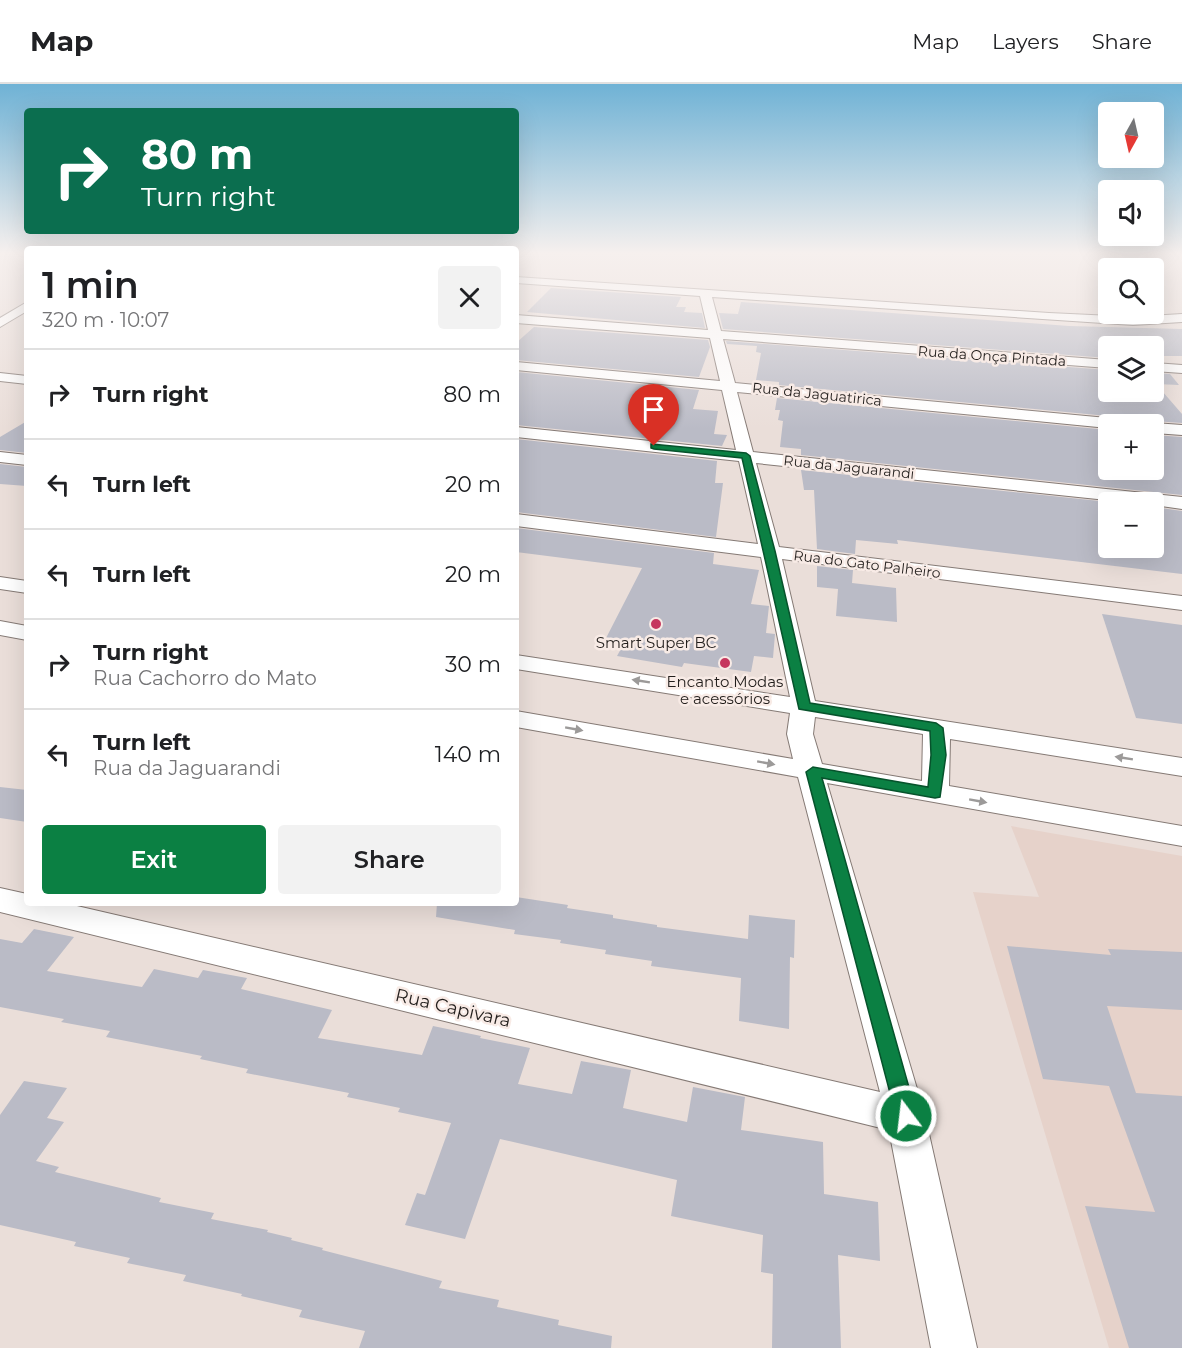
<!DOCTYPE html>
<meta charset="utf-8">
<style>
:root{--surface:#fff;--page:#f2f2f2;--text:#202124;--muted:#757577;--line:#e0e0e0;--accent:#0b8043}
body{margin:0;font-family:Montserrat,sans-serif;background:var(--page);color:var(--text);height:100vh;display:flex;flex-direction:column;font-size:22px;white-space:nowrap}
*{box-sizing:border-box;margin:0}
p{font-size:20px;color:var(--muted)}
.icon{flex:none;width:33px;height:33px;fill:none;stroke:currentColor;stroke-width:2;stroke-linecap:round;stroke-linejoin:round}
.map{position:relative;flex:1;overflow:hidden}
.drawer{position:absolute;left:24px;top:162px;width:495px;height:660px;display:flex;flex-direction:column;background:var(--surface);border-radius:6px;box-shadow:0 6px 24px #0002}
.drawer>*{flex:none}
.guide{position:absolute;left:24px;top:24px;width:495px;height:126px;border-radius:6px;box-shadow:0 6px 24px #0002;background:#0b6e4f;color:#fff;overflow:hidden}
.needle{width:39px;rotate:188deg}
.fabs{position:absolute;left:1098px;top:18px;display:grid;gap:12px}
.fabs a{display:grid;place-items:center;width:66px;height:66px;border-radius:6px;background:var(--surface);box-shadow:0 6px 24px #0002;font-size:30px}
.pin{position:absolute;display:grid;place-items:center;width:51px;height:51px;color:#fff;margin:-62px -26px;border-radius:50% 50% 50% 0;rotate:-45deg;box-shadow:0 0 6px #0007}
.pin .icon{rotate:45deg}
.me{position:absolute;width:66px;margin:-33px;rotate:345deg;stroke-linejoin:round;filter:drop-shadow(0 0 4px #0008)}
.turn{display:flex;align-items:center;gap:21px;height:126px;padding:0 18px;font-size:27px}
.turn .icon{width:78px;height:78px;stroke-width:2.5}
.turn b{display:block;font-size:42px;line-height:51px}
.round{display:grid;place-items:center;flex:none;width:63px;height:63px;border-radius:6px;background:var(--page)}
.headline{display:flex;align-items:center;justify-content:space-between;height:102px;padding:0 18px}
h1{font-size:36px;font-weight:600;line-height:45px}
.action{display:flex;gap:12px;margin-top:auto;padding:12px 18px}
.action a{flex:1;height:69px;border-radius:6px;background:var(--accent);color:#fff;font-size:24px;font-weight:600;line-height:69px;text-align:center}
.action a+a{background:var(--page);color:var(--text)}
ul{padding:0;list-style:none}
li{display:flex;align-items:center;gap:18px;height:90px;padding:0 18px;border-top:2px solid var(--line)}
li div{flex:1}
li b{display:block;font-size:22px}
li em{font-style:normal}
header{display:flex;align-items:center;gap:36px;box-sizing:border-box;height:84px;padding:0 30px;background:var(--surface);border-bottom:2px solid var(--line)}
header strong{font-size:28px}
nav{display:flex;gap:33px;margin-inline-start:auto;font-size:21px}
.map>svg:first-child{display:block}
.built{fill:#e6d2ca}
.building{fill:#babbc6}
.lines{fill:none;stroke-linecap:round;stroke-linejoin:round}
.minor-casing{stroke:#857a75;stroke-width:2}
.minor{fill:#fff;fill-rule:evenodd}
.oneway{fill:#9c9a99}
.route{fill:#0b8043;stroke:#07532c;stroke-width:1.5}
.poi-dot{fill:#c6375e;stroke:#f8ebe6;stroke-width:2}
.labels{text-anchor:middle;dominant-baseline:central;stroke-width:5;stroke-linejoin:round;paint-order:stroke}
.far-street-label{font-size:14px;fill:#221e1c;stroke:#f8ebe6}
.poi-label{font-size:15px;fill:#221e1c;stroke:#f8ebe6}
.near-street-label{font-size:18px;fill:#221e1c;stroke:#f8ebe6}
</style>
<header>
<strong>Map</strong>
<nav><a>Map</a><a>Layers</a><a>Share</a></nav>
</header>
<div class="map">
<svg width="1182" height="1264" viewBox="0 0 1182 1264">
<rect width="100%" height="100%" fill="#eaded9"/>
<!-- built -->
<path class="built" d="M1011,742L1182,772V1264H1109L973,808L1039,813Z"/>
<!-- building -->
<g class="building">
<path d="M551,204L681,213L676,223H686L684,228L702,229L705,244L527,228Z"/>
<path d="M741,218L1069,242L1182,245V272H1154V262H1108V274L723,245L719,229L738,230Z"/>
<path d="M534,243L708,256L710,263L699,293L516,276V259Z"/>
<path d="M726,257L1108,286V308H1154V289L1170,290L1179,301L1156,300L1182,330V339L1154,337L1147,340H1128L1118,333L779,301V298L756,296L761,269L756,268L757,262L727,260Z"/>
<path d="M516,288L699,306L693,325L718,327L714,350L727,351L722,362L516,341Z"/>
<path d="M777,314L1108,346V386H1154V351L1182,353V411L801,371V365L780,363L783,337L778,336L780,326H775Z"/>
<path d="M27,337V369L0,366V353Z"/>
<path d="M516,355L717,377L715,399H723L716,453L516,428Z"/>
<path d="M0,380L27,383V402L0,400Z"/>
<path d="M801,386L1109,418L1108,464H1154V423L1182,427V490L897,456L898,460L856,456L855,470L817,465L814,406H804Z"/>
<path d="M516,444L714,469L713,480L759,486L751,520L769,522L766,549L775,550L773,574L754,572L751,588L684,579L682,583L617,572L622,563L603,560L642,484L516,468Z"/>
<path d="M817,482L853,486L852,499L896,504L897,538L836,532L838,505L817,503Z"/>
<path d="M1102,530L1182,541V640L1136,634Z"/>
<path d="M0,703L27,706V738L0,734Z"/>
<path d="M516,813L568,821L567,824L613,831V834L657,841V843L748,855L749,831L795,836L794,874L790,873L789,945L739,937L741,894L651,882L652,877L605,870L606,866L560,859L561,856L514,850L515,846L436,833L437,819H516Z"/>
<path d="M34,845L74,853L47,887L142,903L154,885L198,894L203,886L247,894L241,905L332,926L318,954L422,971L433,942L481,952L480,954L530,964L518,1000L572,1010L581,977L631,986L623,1024L687,1038L693,1003L745,1013L741,1046L823,1058L824,1110L878,1118L880,1177L838,1171L841,1264H772L773,1190L761,1188L763,1151L671,1132L677,1096L500,1055L465,1155L405,1141L417,1109L425,1111L451,1039L398,1028L400,1024L347,1013L349,1009L246,989L248,985L200,975L202,972L106,953L110,947L61,938L64,935L0,923V855L22,859Z"/>
<path d="M1007,862L1111,871L1108,865L1182,868V926L1107,922L1136,1009L1182,1012V1264H1129L1085,1122L1155,1128L1109,1002L1043,995Z"/>
<path d="M24,997L67,1004L47,1034L64,1038L36,1077L59,1083L55,1088L161,1114L159,1118L214,1129L211,1135L268,1146L267,1148L292,1154L291,1156L323,1164L322,1166L442,1197L439,1204L499,1216L497,1223L559,1236L558,1241L612,1252L611,1264H359L365,1247L299,1233L302,1226L241,1212L242,1210L183,1197L186,1191L127,1179L130,1174L74,1162L76,1158L0,1141V1031Z"/>
</g>
<g class="lines">
<!-- minor casing -->
<g class="minor-casing">
<g id="minor">
<path d="M516,193L1049,229L1133,233L1182,230V238L1133,241L712,213L721,247L1108,276V284L723,255L735,299L1118,335L1126,340H1108V344L737,308L753,368L1182,413V425L1154,421V418H1126L756,379L779,463L1182,512V526L782,475L815,617L1182,674V692L950,655L949,702L1182,742V762L827,699L925,1032L977,1264H931L889,1046L0,828V804L27,810V819H64L880,1008L798,693L516,643V627L793,675L787,650L790,629L516,585V571L790,613L761,473L516,442V430L758,460L739,377L516,353V343L736,366L722,306L516,286V278L720,297L710,254L516,239V231L708,246L700,212L516,199ZM815,633L923,650L922,697L822,680L813,650Z"/>
<path d="M27,218V227L0,243V234Z"/>
<path d="M1154,279L1182,281V289L1154,287Z"/>
<path d="M0,289L27,292V300L0,297Z"/>
<path d="M1154,339L1182,341V351L1154,349V340H1149Z"/>
<path d="M0,368L27,371V381L0,378Z"/>
<path d="M0,493L27,497V509L0,505Z"/>
<path d="M0,537L27,542V556L0,551Z"/>
</g>
</g>
<!-- minor -->
<use href="#minor" class="minor"/>
</g>
<!-- one-way arrows -->
<defs><path id="oneway-solid" d="M-6-.8H1V-3.2L6.5 0L1 3.2V.8H-6Z" transform="scale(1.5)"/></defs>
<g class="oneway">
<use href="#oneway-solid" transform="translate(641 597) rotate(-171)"/>
<use href="#oneway-solid" transform="translate(574 645) rotate(10)"/>
<use href="#oneway-solid" transform="translate(1124 674) rotate(-171)"/>
<use href="#oneway-solid" transform="translate(766 679) rotate(10)"/>
<use href="#oneway-solid" transform="translate(978 717) rotate(10)"/>
</g>
<!-- sky -->
<linearGradient id="sky" x2="0" y2="1"><stop stop-color="#6fb2d5"/><stop offset="0.49" stop-color="#f6f0ee"/><stop offset="1" stop-color="#f6f0ee" stop-opacity="0"/></linearGradient>
<rect width="1182" height="345" fill="url(#sky)"/>
<!-- route -->
<path class="route" d="M651,360L746,369L750,372L775,467L810,619L936,639L943,644L946,671L940,713L935,714L822,694L917,1032L914,1039L906,1042L899,1039L896,1032L806,688L813,683L928,703L931,671L930,647L799,625L742,374L654,365L651,364Z"/>
<!-- markers -->
<g class="poi-dot">
<circle cx="656" cy="540" r="6"/>
<circle cx="725" cy="579" r="6"/>
</g>
<g class="labels">
<!-- far-street labels -->
<g class="far-street-label">
<text transform="translate(992 272) rotate(4)">Rua da Onça Pintada</text>
<text transform="translate(817 310) rotate(6)">Rua da Jaguatirica</text>
<text transform="translate(849 383) rotate(6)">Rua da Jaguarandi</text>
<text transform="translate(867 480) rotate(7)">Rua do Gato Palheiro</text>
</g>
<!-- poi labels -->
<g class="poi-label">
<text x="656" y="558">Smart Super BC</text>
<text x="725" y="597">Encanto Modas<tspan x="725" dy="17">e acessórios</tspan></text>
</g>
<!-- near-street labels -->
<g class="near-street-label">
<text transform="translate(453 924) rotate(13)">Rua Capivara</text>
</g>
</g>
</svg>
<div class="fabs">
<a><svg class="needle" viewBox="-14 -14 28 28"><path d="M0-13l5 13h-10z" fill="#e53935"/><path d="M0 13l5-13h-10z" fill="#757577"/></svg></a>
<a><svg class="icon" aria-label="sound" viewBox="0 0 24 24"><path d="M4 9h4l5-4v14l-5-4H4zM17 9q2 3 0 6"/></svg></a>
<a><svg class="icon" aria-label="search" viewBox="0 0 24 24"><circle cx="10" cy="10" r="6"/><path d="M15 15l6 6"/></svg></a>
<a><svg class="icon" aria-label="layers" viewBox="0 0 24 24"><path d="M12 4l9 5-9 5-9-5zM3 14l9 5 9-5"/></svg></a>
<a>+</a>
<a>−</a>
</div>
<div class="pin" style="left:654px;top:362px;background:#d93025"><svg class="icon" aria-label="arrive" viewBox="0 0 24 24"><path d="M6 21V4h12l-3 4 3 4H6"/></svg></div>
<svg class="me" style="left:906px;top:1032px" viewBox="-20 -20 40 40"><circle r="17" fill="#0b8043" stroke="#fff" stroke-width="3"/><path d="M0-11L8 9 0 5-8 9z" fill="#fff"/></svg>
<div class="guide">
<div class="turn"><svg class="icon" aria-label="right" viewBox="0 0 24 24"><path d="M7 20v-9h11M14 6l5 5-5 5"/></svg><div><b>80 m</b>Turn right</div></div>
</div>
<section class="drawer">
<div class="headline"><div><h1>1 min</h1><p>320 m · 10:07</p></div><a class="round"><svg class="icon" aria-label="close" viewBox="0 0 24 24"><path d="M6 6l12 12M18 6L6 18"/></svg></a></div>
<ul>
<li><svg class="icon" aria-label="right" viewBox="0 0 24 24"><path d="M7 20v-9h11M14 6l5 5-5 5"/></svg><div><b>Turn right</b></div><em>80 m</em></li>
<li><svg class="icon" aria-label="left" viewBox="0 0 24 24"><path d="M17 20v-9H6M10 6l-5 5 5 5"/></svg><div><b>Turn left</b></div><em>20 m</em></li>
<li><svg class="icon" aria-label="left" viewBox="0 0 24 24"><path d="M17 20v-9H6M10 6l-5 5 5 5"/></svg><div><b>Turn left</b></div><em>20 m</em></li>
<li><svg class="icon" aria-label="right" viewBox="0 0 24 24"><path d="M7 20v-9h11M14 6l5 5-5 5"/></svg><div><b>Turn right</b><p>Rua Cachorro do Mato</p></div><em>30 m</em></li>
<li><svg class="icon" aria-label="left" viewBox="0 0 24 24"><path d="M17 20v-9H6M10 6l-5 5 5 5"/></svg><div><b>Turn left</b><p>Rua da Jaguarandi</p></div><em>140 m</em></li>
</ul>
<div class="action"><a>Exit</a><a>Share</a></div>
</section>
</div>
